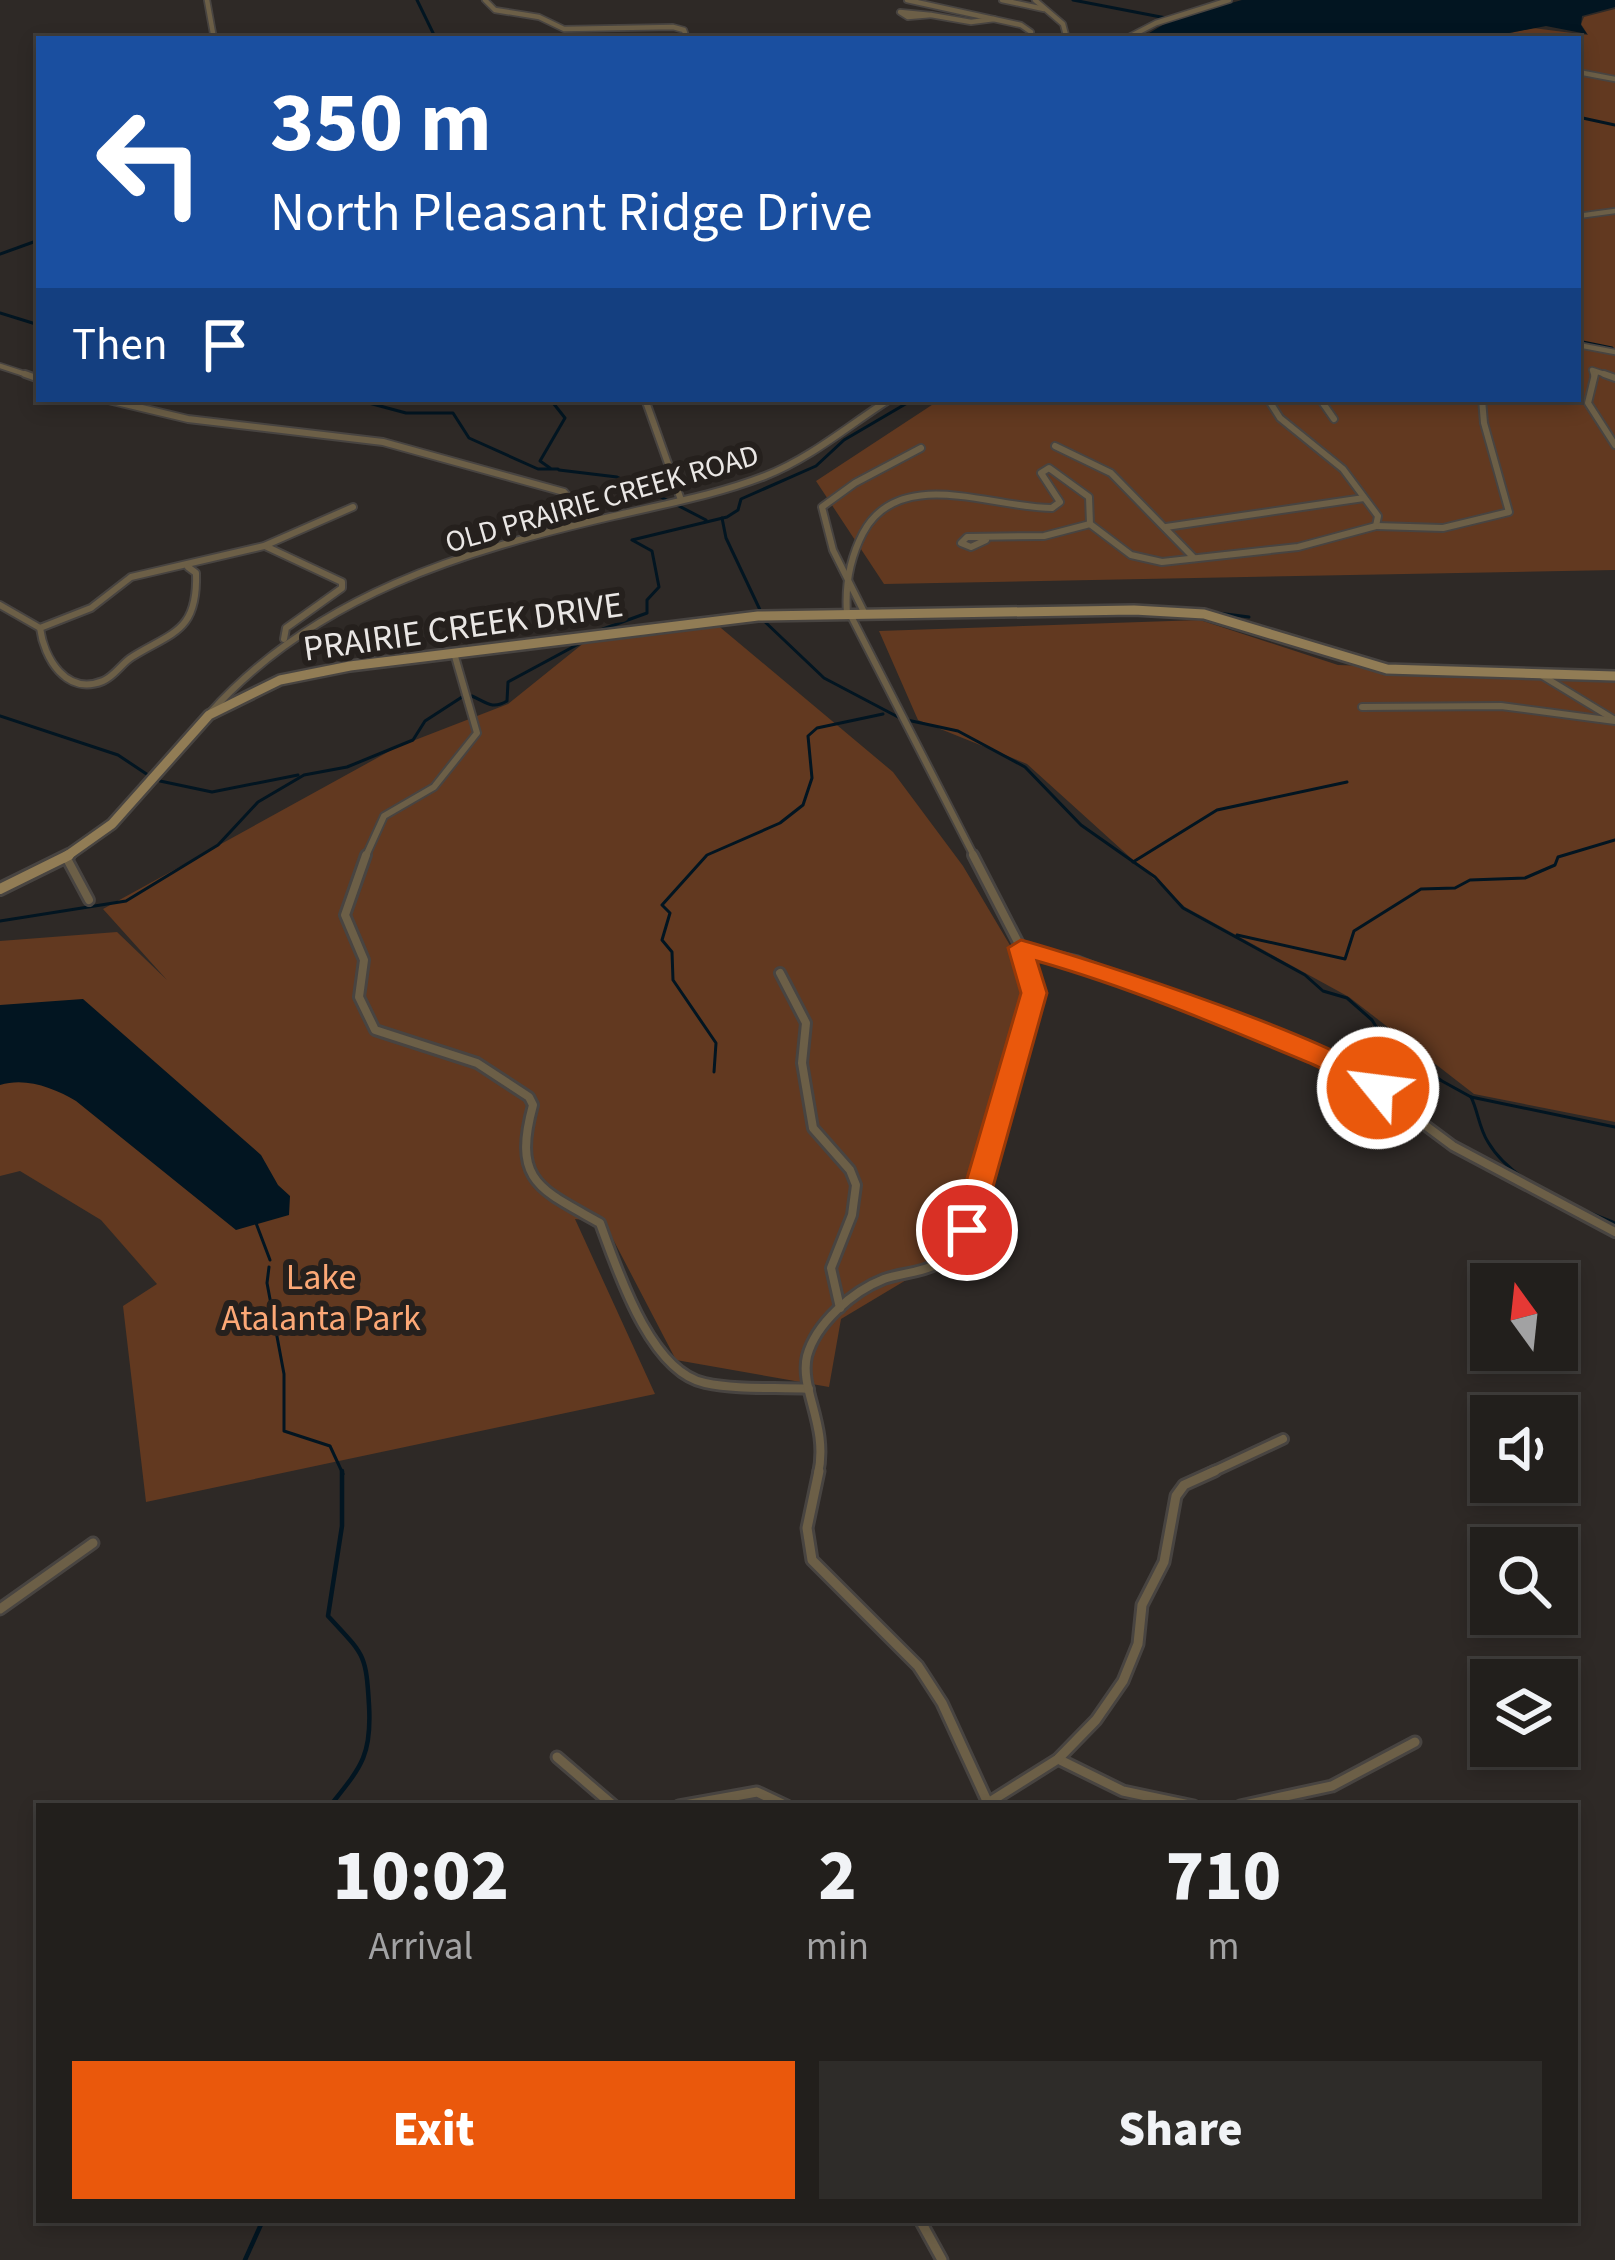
<!DOCTYPE html>
<style>
:root{--surface:#221f1c;--page:#2e2c29;--text:#f1f3f6;--muted:#a2a2a3;--line:#3f3d3b;--accent:#ea580c}
body{margin:0;font-family:"Source Sans 3",sans-serif;background:var(--page);color:var(--text);height:100vh;display:flex;flex-direction:column;font-size:45px;white-space:nowrap}
*{box-sizing:border-box;margin:0}
p{font-size:39px;color:var(--muted)}
.icon{flex:none;width:66px;height:66px;fill:none;stroke:currentColor;stroke-width:2;stroke-linecap:round;stroke-linejoin:round}
.map{position:relative;flex:1;overflow:hidden}
.drawer{position:absolute;left:36px;top:1803px;width:1542px;height:420px;display:flex;flex-direction:column;background:var(--surface);border-radius:0px;box-shadow:0 6px 18px #0003,0 0 0 3px var(--line)}
.drawer>*{flex:none}
.hud{position:absolute;left:36px;top:36px;width:1545px;height:366px;border-radius:0px;box-shadow:0 6px 18px #0003,0 0 0 3px var(--line);background:#1a4fa0;color:#fff;overflow:hidden}
.needle{width:78px;rotate:345deg}
.buttons{position:absolute;left:1470px;top:1263px;display:grid;gap:24px}
.buttons a{display:grid;place-items:center;width:108px;height:108px;border-radius:0px;background:var(--surface);box-shadow:0 6px 18px #0003,0 0 0 3px var(--line);font-size:60px}
.pin{position:absolute;display:grid;place-items:center;width:102px;height:102px;color:#fff;margin:-51px;border:6px solid #fff;border-radius:50%;box-shadow:0 3px 12px #0007}
.me{position:absolute;width:132px;margin:-66px;rotate:299deg;stroke-linejoin:round;filter:drop-shadow(0 0 9px #0008)}
.turn{display:flex;align-items:center;gap:42px;height:252px;padding:0 36px;font-size:54px}
.turn .icon{width:156px;height:156px;stroke-width:2.5}
.turn b{display:block;font-size:84px;line-height:102px}
.then{display:flex;align-items:center;height:114px;padding:0 36px;background:#0003;gap:24px;font-size:45px}
.eta{display:flex;justify-content:space-evenly;align-items:center;height:204px;text-align:center}
.eta b{font-size:72px;font-weight:800;line-height:84px}
.button{display:flex;gap:24px;margin-top:auto;padding:24px 36px}
.button a{flex:1;height:138px;border-radius:0px;background:var(--accent);color:#fff;font-size:48px;font-weight:800;line-height:138px;text-align:center}
.button a+a{background:var(--page);color:var(--text)}
.map>svg:first-child{display:block}
.green{fill:#623920}
.water{fill:#021521}
.lines{fill:none;stroke-linecap:round;stroke-linejoin:round}
.stream-far1{stroke:#021521;stroke-width:3}
.stream{stroke:#021521;stroke-width:4.5}
.street-far3-casing{stroke:#484441;stroke-width:8}
.street-far2-casing{stroke:#484441;stroke-width:10}
.street-far1-casing{stroke:#484441;stroke-width:14}
.street-casing{stroke:#484441;stroke-width:15}
.secondary-far1-casing{stroke:#484441;stroke-width:14}
.secondary-casing{stroke:#484441;stroke-width:16}
.street-far3{stroke:#6c5f47;stroke-width:4.5}
.street-far2{stroke:#6c5f47;stroke-width:6}
.street-far1{stroke:#6c5f47;stroke-width:8}
.street{stroke:#6c5f47;stroke-width:9}
.secondary-far1{stroke:#917c55;stroke-width:9}
.secondary{stroke:#917c55;stroke-width:10}
.route{fill:#ea580c;stroke:#983908;stroke-width:3}
.labels{text-anchor:middle;dominant-baseline:central;stroke-width:12;stroke-linejoin:round;paint-order:stroke}
.far-street-label{font-size:30px;fill:#eae7e5;stroke:#25201d}
.street-label{font-size:36px;fill:#eae7e5;stroke:#25201d}
.park-label{font-size:36px;fill:#fca876;stroke:#25201d}
</style>
<div class="map">
<svg width="1615" height="2260" viewBox="0 0 1615 2260">
<rect width="100%" height="100%" fill="#2e2926"/>
<!-- green -->
<g class="green">
<path d="M1615,9V570L884,584L816,481L941,399H1578V39H1484L1533,28L1588,35L1581,24L1584,17Z"/>
<path d="M1200,620L1338,665L1544,672L1615,669V1122L1474,1094L1349,997L1185,907L1027,764L918,720L879,631Z"/>
<path d="M715,623L893,772L963,866L1027,974L953,1252L841,1319L829,1387L676,1360L604,1222L575,1219L655,1394L146,1502L123,1306L157,1284L101,1220L20,1171L0,1176V941L117,932L167,980L103,909L397,747L508,704L585,642Z"/>
</g>
<!-- water -->
<g class="water">
<path d="M1242,0H1615V7L1582,16L1581,25L1587,34L1546,26L1478,39H1139L1173,19Z"/>
<path d="M83,999L261,1155L278,1185L290,1196L289,1215L236,1230L76,1101C54,1088 26,1077 0,1085V1005Z"/>
</g>
<g class="lines">
<!-- stream-far1 -->
<g class="stream-far1">
<path d="M417,0L436,39"/>
<path d="M1073,0L1166,18"/>
<path d="M1578,117L1615,125"/>
<path d="M0,254L39,240"/>
<path d="M0,313L39,325"/>
<path d="M1578,341L1612,348"/>
<path d="M354,399L406,413H453L469,438L538,469H558"/>
<path d="M550,399L565,418L540,461L550,468"/>
<path d="M559,470L617,477L669,501"/>
<path d="M677,505L706,520"/>
<path d="M722,518L726,538L761,612"/>
<path d="M1218,613L1249,617"/>
<path d="M911,618L1123,615"/>
<path d="M763,620L824,678L898,717"/>
<path d="M592,633L647,613V600L659,587L652,551L632,540L727,517L738,510L741,499L816,466L844,440L914,399"/>
<path d="M472,696C486,702 492,710 507,701L508,682L584,641"/>
<path d="M0,716L118,755L151,777"/>
<path d="M907,720L958,731L1025,767L1081,825L1155,877L1183,908L1305,975L1323,991L1347,998L1372,1020L1385,1041L1442,1081L1471,1097L1615,1127"/>
<path d="M160,781L212,792L298,775"/>
<path d="M1133,862L1217,810L1347,782"/>
<path d="M0,921L126,901L218,845L258,802L304,775L347,767L413,740L425,721L462,697"/>
<path d="M1237,935L1345,959L1354,931L1421,889L1455,888L1470,880L1525,878L1555,865L1558,857L1615,840"/>
<path d="M714,1072L716,1043L673,980L672,952L662,940L670,913L662,905L707,855L780,823L803,805L812,778L808,736L817,728L883,714"/>
<path d="M1471,1097C1478,1111 1479,1128 1488,1142C1512,1183 1573,1206 1615,1223"/>
<path d="M256,1223L270,1260"/>
<path d="M269,1267L267,1283L284,1374V1431L330,1446L343,1474"/>
</g>
<!-- stream -->
<g class="stream">
<path d="M330,1806C361,1767 372,1756 369,1705C366,1653 364,1655 328,1616L342,1526V1471"/>
<path d="M245,2260L263,2220"/>
</g>
<!-- street-far3 casing -->
<g class="street-far3-casing">
<g id="street-far3">
<path d="M207,0L214,39"/>
<path d="M485,0L495,10L539,17L564,29L673,27L684,30L687,39"/>
<path d="M907,0L1021,25L1031,32L1029,39"/>
<path d="M1002,0L1044,9"/>
<path d="M1035,0L1063,24L1067,39"/>
<path d="M900,12L931,15L908,17Z"/>
<path d="M931,15L971,22L994,19"/>
<path d="M940,39H952"/>
<path d="M1125,39L1156,23L1229,0"/>
<path d="M1578,72L1615,79"/>
<path d="M1578,216L1615,211"/>
<path d="M1578,345L1615,352"/>
<path d="M0,366L34,377"/>
<path d="M1594,377L1592,370L1613,377"/>
</g>
</g>
<!-- street-far2 casing -->
<g class="street-far2-casing">
<g id="street-far2">
<path d="M25,374L39,379"/>
<path d="M1595,374L1588,403L1615,445"/>
<path d="M1604,374L1615,378"/>
<path d="M104,399L188,419L383,442L564,492L590,521"/>
<path d="M645,399L681,500"/>
<path d="M1268,399L1280,418L1343,469L1378,516L1376,526"/>
<path d="M1320,399L1334,419"/>
<path d="M1055,446L1111,473L1194,558"/>
<path d="M1376,526L1443,528L1509,512L1484,423L1482,399"/>
<path d="M1166,527L1364,498"/>
<path d="M986,540L971,547L961,543L967,537L1044,536L1090,524"/>
<path d="M265,546L342,582V588L286,628L284,639"/>
<path d="M0,605L40,628"/>
<path d="M847,614C845,586 850,558 863,533C899,465 992,508 1052,508L1060,502L1041,473L1049,468L1089,497L1090,524L1131,555L1162,562L1298,547L1376,526"/>
<path d="M850,614L975,858"/>
<path d="M865,614L833,550L822,507L855,483L921,448"/>
<path d="M40,628L91,608L131,577L264,546L353,507"/>
<path d="M40,628C44,658 66,696 103,681C115,676 122,663 132,657C172,632 198,632 196,573L188,567"/>
<path d="M1541,675L1615,720"/>
<path d="M1362,707L1501,706L1615,721"/>
<path d="M209,714C315,595 463,551 614,516C665,504 716,495 765,476C811,458 849,425 890,399"/>
<path d="M365,858L384,816L434,787L477,733L454,653"/>
</g>
</g>
<!-- street-far1 casing -->
<g class="street-far1-casing">
<g id="street-far1">
<path d="M366,855L345,915L364,960L359,997L375,1030L477,1063L529,1097L533,1105C512,1182 540,1189 600,1223C617,1269 650,1372 705,1383C738,1390 776,1387 809,1389"/>
<path d="M66,857L89,900"/>
<path d="M1022,949L1076,961L1355,1073L1453,1146L1615,1232"/>
<path d="M780,973L806,1023L802,1063L813,1128L850,1170L856,1185L852,1215L831,1268L840,1308"/>
<path d="M818,1474C829,1426 799,1389 807,1356C816,1323 853,1291 884,1279C901,1273 921,1273 937,1264C952,1257 959,1244 967,1230L1034,993L1021,948L973,855"/>
<path d="M1208,1474L1283,1439"/>
</g>
</g>
<!-- street casing -->
<g class="street-casing">
<g id="street">
<path d="M819,1471L807,1528L812,1560L918,1666L942,1703L988,1803"/>
<path d="M0,1609L93,1543"/>
<path d="M557,1757L614,1806"/>
<path d="M1058,1759L1123,1791L1194,1806"/>
<path d="M988,1803L1058,1759L1096,1720L1123,1681L1138,1644L1142,1605L1164,1562L1176,1496L1184,1485L1215,1471"/>
<path d="M679,1806L757,1792L787,1806"/>
<path d="M1240,1806L1332,1786L1415,1742"/>
<path d="M920,2220L942,2260"/>
</g>
</g>
<!-- secondary-far1 casing -->
<g class="secondary-far1-casing">
<path id="secondary-far1" d="M64,858L112,824L209,715L280,680L350,666L758,616L1134,610L1204,614L1387,669L1615,676"/>
</g>
<!-- secondary casing -->
<g class="secondary-casing">
<path id="secondary" d="M0,889L69,855"/>
</g>
<!-- street-far3 -->
<use href="#street-far3" class="street-far3"/>
<!-- street-far2 -->
<use href="#street-far2" class="street-far2"/>
<!-- street-far1 -->
<use href="#street-far1" class="street-far1"/>
<!-- street -->
<use href="#street" class="street"/>
<!-- secondary-far1 -->
<use href="#secondary-far1" class="secondary-far1"/>
<!-- secondary -->
<use href="#secondary" class="secondary"/>
</g>
<!-- route -->
<path class="route" d="M1021,940C1083,957 1362,1046 1392,1088L1388,1095C1364,1102 1336,1074 1314,1065C1223,1027 1132,988 1037,961L1047,993L981,1230L977,1237H957L952,1230L1021,993L1008,948Z"/>
<g class="labels">
<!-- far-street labels -->
<g class="far-street-label">
<text transform="translate(602 499) rotate(-16)">OLD PRAIRIE CREEK ROAD</text>
</g>
<!-- street labels -->
<g class="street-label">
<text transform="translate(463 627) rotate(-8)">PRAIRIE CREEK DRIVE</text>
</g>
<!-- park labels -->
<g class="park-label">
<text x="321" y="1277">Lake<tspan x="321" dy="41">Atalanta Park</tspan></text>
</g>
</g>
</svg>
<div class="buttons">
<a><svg class="needle" viewBox="-14 -14 28 28"><path d="M0-13l5 13h-10z" fill="#e53935"/><path d="M0 13l5-13h-10z" fill="#a2a2a3"/></svg></a>
<a><svg class="icon" aria-label="sound" viewBox="0 0 24 24"><path d="M4 9h4l5-4v14l-5-4H4zM17 9q2 3 0 6"/></svg></a>
<a><svg class="icon" aria-label="search" viewBox="0 0 24 24"><circle cx="10" cy="10" r="6"/><path d="M15 15l6 6"/></svg></a>
<a><svg class="icon" aria-label="layers" viewBox="0 0 24 24"><path d="M12 4l9 5-9 5-9-5zM3 14l9 5 9-5"/></svg></a>
</div>
<div class="pin" style="left:967px;top:1230px;background:#d93025"><svg class="icon" aria-label="arrive" viewBox="0 0 24 24"><path d="M6 21V4h12l-3 4 3 4H6"/></svg></div>
<svg class="me" style="left:1378px;top:1088px" viewBox="-20 -20 40 40"><circle r="17" fill="#ea580c" stroke="#fff" stroke-width="3"/><path d="M0-11L8 9 0 5-8 9z" fill="#fff"/></svg>
<div class="hud">
<div class="turn"><svg class="icon" aria-label="left" viewBox="0 0 24 24"><path d="M17 20v-9H6M10 6l-5 5 5 5"/></svg><div><b>350 m</b>North Pleasant Ridge Drive</div></div>
<div class="then">Then<svg class="icon" aria-label="arrive" viewBox="0 0 24 24"><path d="M6 21V4h12l-3 4 3 4H6"/></svg></div>
</div>
<section class="drawer">
<div class="eta">
<div><b>10:02</b><p>Arrival</p></div>
<div><b>2</b><p>min</p></div>
<div><b>710</b><p>m</p></div>
</div>
<div class="button"><a>Exit</a><a>Share</a></div>
</section>
</div>
